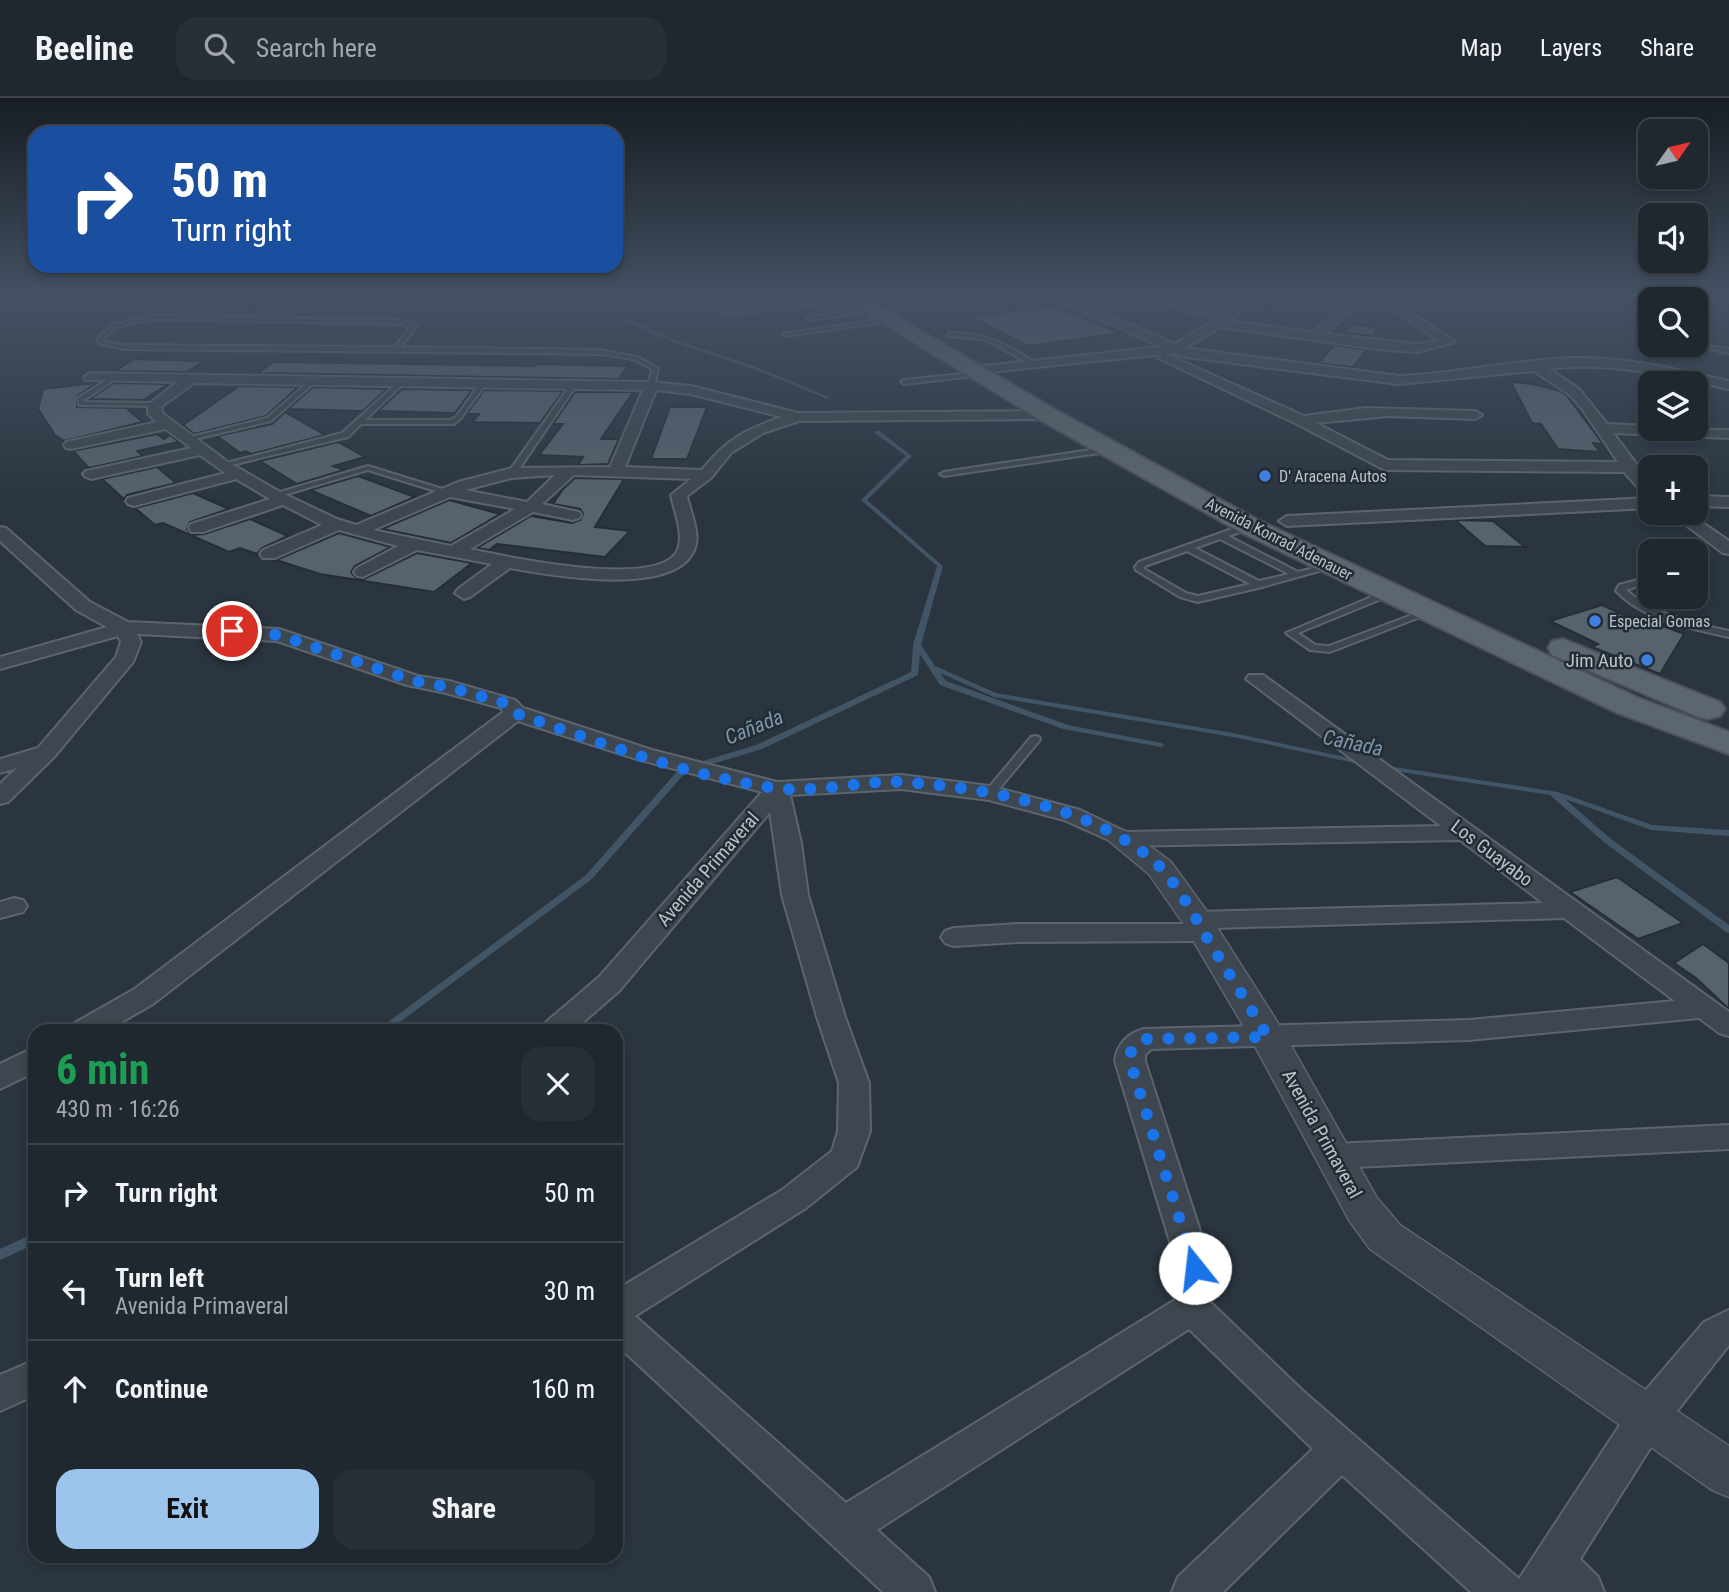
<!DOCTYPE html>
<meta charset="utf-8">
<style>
:root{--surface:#20282f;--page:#283037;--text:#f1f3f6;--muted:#a2a6aa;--line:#3d444b;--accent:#9dc4ec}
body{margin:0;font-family:"Roboto Condensed",sans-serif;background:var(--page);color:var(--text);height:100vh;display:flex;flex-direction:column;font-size:26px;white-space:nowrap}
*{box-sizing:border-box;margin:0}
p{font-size:23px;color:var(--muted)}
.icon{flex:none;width:38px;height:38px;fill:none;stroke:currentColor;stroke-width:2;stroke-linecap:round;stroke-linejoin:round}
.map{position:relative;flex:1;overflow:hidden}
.side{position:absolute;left:28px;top:926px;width:595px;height:539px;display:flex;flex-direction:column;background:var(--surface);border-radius:21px;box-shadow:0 4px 10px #0003,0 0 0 2px var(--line)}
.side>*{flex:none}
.top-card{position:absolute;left:28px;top:28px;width:595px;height:147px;border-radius:21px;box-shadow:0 4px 10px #0003,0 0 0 2px var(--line);background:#1a4fa0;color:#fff;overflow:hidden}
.needle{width:46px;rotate:56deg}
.tools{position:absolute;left:1638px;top:21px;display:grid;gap:14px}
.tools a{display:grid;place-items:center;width:70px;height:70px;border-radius:14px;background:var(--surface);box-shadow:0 4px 10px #0003,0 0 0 2px var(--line);font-size:35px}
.pin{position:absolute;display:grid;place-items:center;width:60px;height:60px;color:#fff;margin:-30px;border:4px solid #fff;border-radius:50%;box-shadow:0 2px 7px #0007}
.me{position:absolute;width:77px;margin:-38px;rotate:344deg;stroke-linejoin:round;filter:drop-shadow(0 0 5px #0008)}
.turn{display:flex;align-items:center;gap:24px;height:147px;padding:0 28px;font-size:32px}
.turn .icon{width:91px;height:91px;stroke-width:2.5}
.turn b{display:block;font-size:49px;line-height:60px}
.round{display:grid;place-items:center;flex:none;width:74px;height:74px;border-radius:21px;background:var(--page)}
.head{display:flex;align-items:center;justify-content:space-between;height:119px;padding:0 28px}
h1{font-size:42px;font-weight:700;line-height:52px;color:#1e9e55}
.cta{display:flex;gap:14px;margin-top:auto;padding:14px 28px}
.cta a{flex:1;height:80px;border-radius:21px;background:var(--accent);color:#111;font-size:28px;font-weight:700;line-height:80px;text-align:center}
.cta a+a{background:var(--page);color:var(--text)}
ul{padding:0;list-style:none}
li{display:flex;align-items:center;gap:21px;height:98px;padding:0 28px;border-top:2px solid var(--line)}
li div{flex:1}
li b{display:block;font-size:26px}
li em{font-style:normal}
header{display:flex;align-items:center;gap:42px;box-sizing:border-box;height:98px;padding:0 35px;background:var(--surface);border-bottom:2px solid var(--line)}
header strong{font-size:33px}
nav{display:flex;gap:38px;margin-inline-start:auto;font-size:24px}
.search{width:490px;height:63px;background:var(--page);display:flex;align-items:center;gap:18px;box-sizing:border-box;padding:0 24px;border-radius:21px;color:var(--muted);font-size:26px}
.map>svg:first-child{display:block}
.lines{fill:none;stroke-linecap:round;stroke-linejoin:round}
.stream{fill:#425566;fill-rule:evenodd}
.building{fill:#56626c;stroke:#252e37;stroke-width:2}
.service-casing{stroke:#5c656d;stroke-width:4}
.minor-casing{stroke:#5c656d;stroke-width:4}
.tertiary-casing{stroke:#5c656d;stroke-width:3}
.primary-casing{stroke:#485059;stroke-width:4}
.service{fill:#3e4750;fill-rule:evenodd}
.minor{fill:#3e4750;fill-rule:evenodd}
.tertiary{fill:#3e4750;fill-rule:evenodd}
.primary{fill:#5c666f;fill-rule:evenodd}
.route{stroke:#1a73e8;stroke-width:12;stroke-dasharray:0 21.6}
.shop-dot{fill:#3f7fe0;stroke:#222c35;stroke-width:2.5}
.labels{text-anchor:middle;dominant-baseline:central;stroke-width:5;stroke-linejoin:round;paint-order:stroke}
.far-poi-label{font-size:16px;fill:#bbc2ca;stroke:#222c35;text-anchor:start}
.far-street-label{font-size:16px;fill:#bbc2ca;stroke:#222c35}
.poi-label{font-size:19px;fill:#bbc2ca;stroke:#222c35;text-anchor:end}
.street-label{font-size:19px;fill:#bbc2ca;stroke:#222c35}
.water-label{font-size:21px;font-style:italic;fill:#7f95a9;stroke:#222c35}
</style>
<header>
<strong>Beeline</strong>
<div class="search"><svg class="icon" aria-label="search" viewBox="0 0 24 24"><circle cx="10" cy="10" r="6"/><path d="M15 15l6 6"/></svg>Search here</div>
<nav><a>Map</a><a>Layers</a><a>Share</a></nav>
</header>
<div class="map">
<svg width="1729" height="1494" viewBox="0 0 1729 1494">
<rect width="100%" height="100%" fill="#2a353f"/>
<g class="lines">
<!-- stream -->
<g class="stream">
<path d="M12,197L11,198L0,200V198Z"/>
<path d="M160,197H201L199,198Z"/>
<path d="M592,197H597L612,210L629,221L666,239L756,269L831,300L827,301C799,290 771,277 742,267C689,249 635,236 592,197Z"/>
<path d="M875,333H879L912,358L867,402L943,468L921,547L935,568L996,595L1233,635L1364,663L1368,665L1364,667L1233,639L994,599L940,575L946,583L1068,627L1161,645L1165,647L1161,649L1063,631L940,587L920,556L918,577L762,651L686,674L592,781L388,933H376L586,777L680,670L756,647L911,574L913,547L937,468L861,402L906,358L875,335Z"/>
<path d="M1378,667H1381L1558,694L1652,727L1729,732V738L1651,732L1565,701L1611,741L1729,827V835L1726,834L1605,745L1550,697L1381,671L1377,669Z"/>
<path d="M35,1135V1146L0,1162V1151Z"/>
</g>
</g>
<!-- building -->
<g class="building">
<path d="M1054,208L1120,235L1028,248L971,219Z"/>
<path d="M1353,226L1378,230L1372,238L1344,235Z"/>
<path d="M1334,247L1367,252L1353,269L1318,265Z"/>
<path d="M134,261L204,263L187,274L115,273Z"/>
<path d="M273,264L535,268L537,266L628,268L619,281L258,275Z"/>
<path d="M1511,284L1533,286L1560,293L1567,298L1603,346L1593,345L1600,354L1558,351L1541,326L1532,325Z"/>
<path d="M95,285H97L77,298V309L130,310L128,312L143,324L64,343L55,337L38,311L43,291Z"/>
<path d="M114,285L168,286L143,302L90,301Z"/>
<path d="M239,288L298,289L266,318L194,336L183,327Z"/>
<path d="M313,289L387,291L363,313L288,311Z"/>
<path d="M402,291L472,292L455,315L378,313Z"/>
<path d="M484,292L563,293L540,325L472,324L479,316H467Z"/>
<path d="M575,294H633L601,341H619L608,366L578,367L583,359L539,357L563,326H553Z"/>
<path d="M670,309H707L687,361H651Z"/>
<path d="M285,314L325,337L251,356L246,353L240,355L217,338L272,326Z"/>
<path d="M157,336L164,341L170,337L179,344L137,353L143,358L89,370L73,353Z"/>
<path d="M338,344L365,359L333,368L344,372L297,386L260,363Z"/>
<path d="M157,369L176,385L127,397L124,401L102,381Z"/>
<path d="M358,378L415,399L371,418L310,392Z"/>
<path d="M575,380L624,381L595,429L630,433L605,459L497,446L489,452L477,450L531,418L572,425L580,422L583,416L580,411L553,406L563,391Z"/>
<path d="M193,395L229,411L190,424L187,431L191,437L204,436L250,421L288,438L262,450L257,456L240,450L229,454L163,425L155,427L135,410Z"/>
<path d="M449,402L500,416L451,445L382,431Z"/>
<path d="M1455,422L1493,423L1525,449L1485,448Z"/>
<path d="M339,435L391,449L355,468L351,474L357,481H364L417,455L472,465L434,494L320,476L276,462Z"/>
<path d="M1602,507L1643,526L1650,523L1684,536L1660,576L1592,549L1598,546L1550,523Z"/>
<path d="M1617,779L1683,825L1638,841L1570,794Z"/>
<path d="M1703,846L1729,865V911L1696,880L1674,865Z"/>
</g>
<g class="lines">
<!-- service casing -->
<g class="service-casing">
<g id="service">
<path d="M765,197H782L767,200Z"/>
<path d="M852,198L854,201L726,217L723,215Z"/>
<path d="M873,210L875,213L809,222L806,220Z"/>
<path d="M153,217L402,222L416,228L401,249L601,252L637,259L658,270L654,288L651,290L648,288L652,271L633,261L601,256L124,251L101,246L97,241L112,227ZM153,221L401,226L410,229L395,249L124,247L105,244L103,241L116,229Z"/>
<path d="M889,220L891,223L786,238L783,236Z"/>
<path d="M949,235C982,234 1010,246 1036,266L1031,267L1000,249L983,241L947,238Z"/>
<path d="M1696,246L1729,251V255L1689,247Z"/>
<path d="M981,274L984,276L983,277L904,286L901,284L904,282Z"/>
<path d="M115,277L117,278V280L84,302V304L155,305L157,306V308L79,307L78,300Z"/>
<path d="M312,281L317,282L271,323L187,343L183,341L267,320Z"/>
<path d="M401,282L406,283L365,322H450L456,319L482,283L487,284L460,321L454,326H361L348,339L223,369L219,367L342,335Z"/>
<path d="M572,285L577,286L515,377H509L508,375Z"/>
<path d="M1110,349H1113V353L944,378L940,376L944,374Z"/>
<path d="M368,368L452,394L445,396L368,372L277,399L270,397Z"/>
<path d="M1249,425L1252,426V430L1228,438L1298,474L1333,465L1337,468L1262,489L1198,504L1180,499L1136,472L1135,469L1139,464ZM1220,441L1289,476L1259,483L1195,450ZM1187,453L1250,486L1198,498L1186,495L1144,471L1145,468Z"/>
<path d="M1638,482L1641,483V487L1626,492C1655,517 1692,525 1729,533V539C1690,530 1645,523 1616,493L1619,487Z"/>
<path d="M1388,492L1391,493V497L1298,535L1315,547L1329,548L1425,512L1428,511L1433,514L1330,554L1310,552L1286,535Z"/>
<path d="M1035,638L1039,639L1040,641L1039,643L994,697H986L984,695L986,693L1031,639Z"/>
</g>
</g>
<!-- minor casing -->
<g class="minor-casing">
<g id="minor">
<path d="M1047,197H1062L1175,246L1219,219L1188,213L1156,201V197H1165L1194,208L1226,213L1247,197H1259L1228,223L1313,234L1356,197H1382L1393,202L1455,244L1417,254L1385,252L1220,229L1185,250L1399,278C1458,276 1517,261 1575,260C1627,259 1679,272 1729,283V291C1670,278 1610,263 1549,271L1579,291L1607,326L1650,328V331L1729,332V340L1613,335L1650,384V398L1644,396L1624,374L1385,372L1297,326L1158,260L1164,256L1168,257L1304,318L1366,310L1475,313L1482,317L1475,321L1388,318L1316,325L1388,362L1618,364L1583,312L1570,297L1534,273L1399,286L1186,259L1175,255L970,276V270L975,269L1161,249ZM1368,198L1385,206L1438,242L1417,246L1325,236Z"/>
<path d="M91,275L651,284L691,288L798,315L1048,313L1055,317L1048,321L799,323L763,335L731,355L711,380L687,398C690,412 699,433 696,446C684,502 549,477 510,470L470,499L464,501L455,495L458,491L492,466L417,452L363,479L357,478L354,474L357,470L398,448L339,432L275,460H263L260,456L263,452L322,427L283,407L203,434H191L189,430L191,426L270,401L236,381L134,408L128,406L126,403L128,400L225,375L200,357L91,381L86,379L83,376L86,373L191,350L166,331L71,351L66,350L64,347L66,344L157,324L148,316V307L177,284L86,282L84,279ZM194,285L643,292L610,369L512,370L458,384L356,427L337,421L280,394L228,364L162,315V308ZM656,292L691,296L782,319C744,332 727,341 702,372L625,369ZM555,377L527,404L465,392L512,380ZM574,377L691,381L671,397C674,413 686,440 676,455C652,490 507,459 470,451L533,414L573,422L579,420L581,417L579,414L542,406ZM450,399L515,411L451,448L373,432Z"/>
<path d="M1696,398L1729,399V409L1696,408Z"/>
<path d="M1650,400V410L1287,428L1279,423L1287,418Z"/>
<path d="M1670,415H1688L1729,443V456L1723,455Z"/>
<path d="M0,429L6,430L90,504L128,524L279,531L418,578L449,583L515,602L523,610L652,652L777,684L901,677L990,688L1080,712L1126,734L1441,728L1246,581L1249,577H1263L1729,914V938L1719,935L1699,920L1469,942L1151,951L1145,957V963L1212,1170L1210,1204L1303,1293L1519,1481L1633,1307L1704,1224L1729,1212V1247L1661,1333L1580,1461L1598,1479L1604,1494H1471L1342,1377L1223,1494H1172L1178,1479L1313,1351L1189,1231L877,1432L929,1479L935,1494H883L616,1246V1192L782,1092L832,1053L838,1033L839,985L817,919L782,797L770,714L619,893L573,933H540L544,926L599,879L762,694L637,661L518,623L153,906L106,933H69L73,926L133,892L503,614L501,610L446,595L407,587L277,543L137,536L141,544L133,564L54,659L8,704L0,706V686L17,670L0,675V661L38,650L116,559L121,544L118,538L0,571V559L107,529L76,512L0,443ZM901,691L989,702L1064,722L1122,748L1460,742L1543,805L1197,814L1188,816L1184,822L1186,826H1019L954,830L945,833L941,839L945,845L954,848L1019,844L1204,843L1213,840L1217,834L1215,830L1564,820L1675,903L1469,922L1144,931C1128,935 1117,946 1115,963L1178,1170L1175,1202L846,1405L635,1218L806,1110L857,1069L870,1033L869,985L845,919L808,797L801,745L790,697Z"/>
<path d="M14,800L23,802L27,808L23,814L0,820V804Z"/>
<path d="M35,949V974L0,991V966Z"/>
<path d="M1729,1027V1051L1335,1070L1324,1067L1319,1058L1324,1049L1335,1046Z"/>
<path d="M35,1262V1297L0,1313V1277Z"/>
</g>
</g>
<!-- tertiary casing -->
<g class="tertiary-casing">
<path id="tertiary" d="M1122,732L1132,735L1171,764L1208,815L1281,930L1377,1100L1400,1127L1729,1348V1399L1712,1392L1370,1151L1349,1122L1250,939L1183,825L1149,776L1107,741L1112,735Z"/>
</g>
<!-- primary casing -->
<g class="primary-casing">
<g id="primary">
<path d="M838,197H860L1056,312L1258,422L1639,600L1729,634V656L1615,614L1240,434L1040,322Z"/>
<path d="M1563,541L1720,604L1725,611L1720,618L1708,621L1696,618L1552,557L1548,550L1552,543Z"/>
</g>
</g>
<!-- service -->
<use href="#service" class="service"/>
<!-- minor -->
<use href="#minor" class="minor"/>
<!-- tertiary -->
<use href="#tertiary" class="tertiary"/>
<!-- primary -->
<use href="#primary" class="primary"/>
</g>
<!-- sky -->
<linearGradient id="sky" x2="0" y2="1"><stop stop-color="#171d23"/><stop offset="0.49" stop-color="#445163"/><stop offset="1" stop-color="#445163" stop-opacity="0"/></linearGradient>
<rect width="1729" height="406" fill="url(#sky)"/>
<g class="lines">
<!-- route -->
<path class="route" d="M232,533L279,537L414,583L449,589L508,606L515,615C599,644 686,678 775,690C813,696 862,682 902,684C982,689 1101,710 1160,769C1177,787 1192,813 1204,835C1225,870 1247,904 1268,939L1144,941L1131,953L1130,963L1195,1170"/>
</g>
<!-- markers -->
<g class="shop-dot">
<circle cx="1265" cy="378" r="7"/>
<circle cx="1595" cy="523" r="7"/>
<circle cx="1647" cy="562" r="7"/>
</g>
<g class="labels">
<!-- far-poi labels -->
<g class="far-poi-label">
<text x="1279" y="378">D' Aracena Autos</text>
<text x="1609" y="523">Especial Gomas</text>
</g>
<!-- far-street labels -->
<g class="far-street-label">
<text transform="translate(1279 441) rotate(27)">Avenida Konrad Adenauer</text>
</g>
<!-- poi labels -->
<g class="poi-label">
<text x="1633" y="562">Jim Auto</text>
</g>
<!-- street labels -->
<g class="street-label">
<text transform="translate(1492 755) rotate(37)">Los Guayabo</text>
<text transform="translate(708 771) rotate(-49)">Avenida Primaveral</text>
<text transform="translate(1322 1036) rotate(61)">Avenida Primaveral</text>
</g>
<!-- water labels -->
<g class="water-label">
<text transform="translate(754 629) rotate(-22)">Cañada</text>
<text transform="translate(1353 645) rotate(12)">Cañada</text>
</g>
</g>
</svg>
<div class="tools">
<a><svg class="needle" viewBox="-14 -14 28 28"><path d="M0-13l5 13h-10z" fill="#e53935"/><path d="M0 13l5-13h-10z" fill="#a2a6aa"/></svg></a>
<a><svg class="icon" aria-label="sound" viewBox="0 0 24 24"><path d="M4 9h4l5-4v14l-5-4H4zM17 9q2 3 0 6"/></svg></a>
<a><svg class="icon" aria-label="search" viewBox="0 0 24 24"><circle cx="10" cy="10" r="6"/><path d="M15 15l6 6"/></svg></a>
<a><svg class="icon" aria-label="layers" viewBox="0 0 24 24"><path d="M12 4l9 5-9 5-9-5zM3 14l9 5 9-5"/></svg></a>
<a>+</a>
<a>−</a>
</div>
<div class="pin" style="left:232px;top:533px;background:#d93025"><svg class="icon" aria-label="arrive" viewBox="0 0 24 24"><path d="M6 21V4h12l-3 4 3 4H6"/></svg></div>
<svg class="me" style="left:1195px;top:1170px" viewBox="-20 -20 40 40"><circle r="19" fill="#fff"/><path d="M0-13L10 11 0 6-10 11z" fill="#1a73e8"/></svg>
<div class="top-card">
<div class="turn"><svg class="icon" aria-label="right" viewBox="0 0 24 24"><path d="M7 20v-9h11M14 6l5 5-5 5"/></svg><div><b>50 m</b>Turn right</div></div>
</div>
<section class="side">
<div class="head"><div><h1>6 min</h1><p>430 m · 16:26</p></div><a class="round"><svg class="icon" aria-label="close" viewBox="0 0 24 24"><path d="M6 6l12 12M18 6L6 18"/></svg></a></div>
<ul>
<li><svg class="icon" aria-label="right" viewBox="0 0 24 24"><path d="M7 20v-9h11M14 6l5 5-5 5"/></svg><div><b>Turn right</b></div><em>50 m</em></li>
<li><svg class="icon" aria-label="left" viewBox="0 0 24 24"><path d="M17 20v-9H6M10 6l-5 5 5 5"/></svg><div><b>Turn left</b><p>Avenida Primaveral</p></div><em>30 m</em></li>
<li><svg class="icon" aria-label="ahead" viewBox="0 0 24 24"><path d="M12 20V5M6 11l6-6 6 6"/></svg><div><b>Continue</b></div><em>160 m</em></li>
</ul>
<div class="cta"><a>Exit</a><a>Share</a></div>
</section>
</div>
